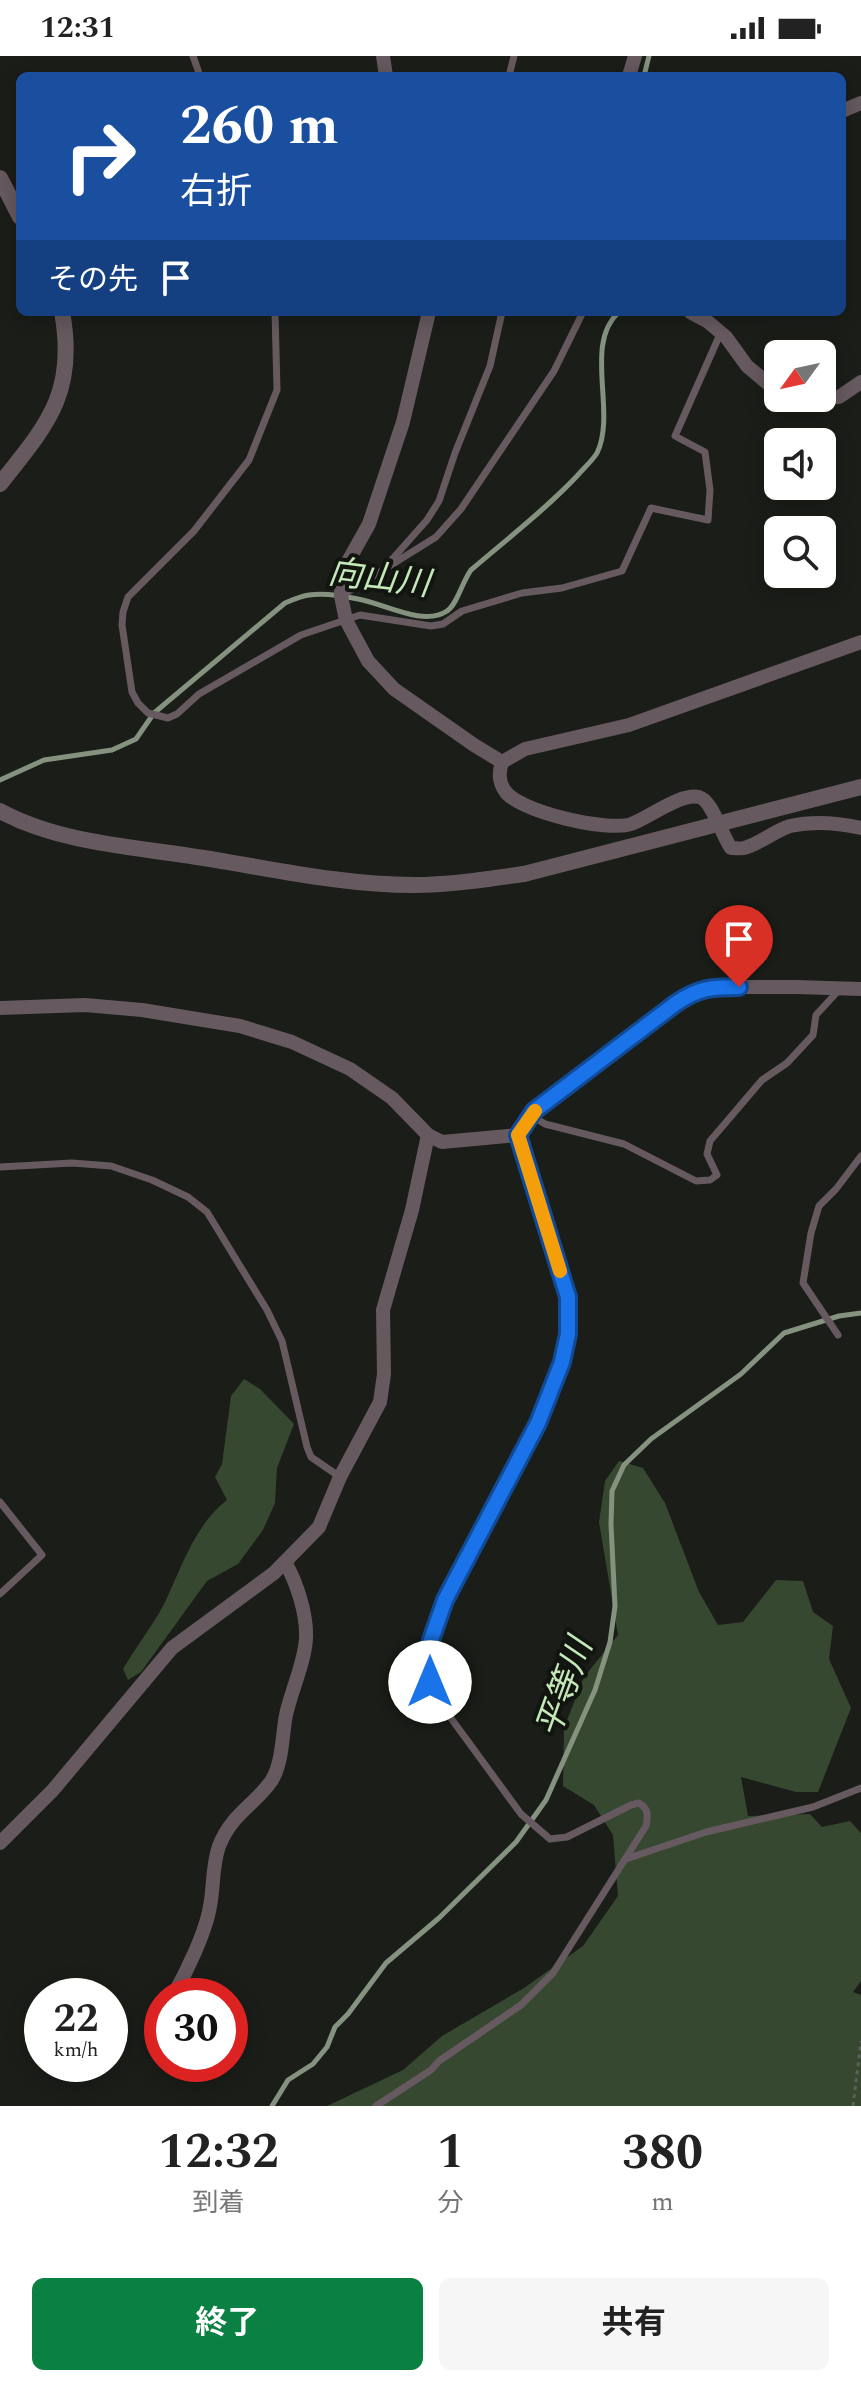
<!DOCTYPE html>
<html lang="ja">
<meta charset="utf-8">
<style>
:root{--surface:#fff;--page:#f6f6f6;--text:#222;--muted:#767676;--accent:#0b8043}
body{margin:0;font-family:Spectral,"Noto Sans JP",serif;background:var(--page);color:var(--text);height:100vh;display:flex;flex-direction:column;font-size:30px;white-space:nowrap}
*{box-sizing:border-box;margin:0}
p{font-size:26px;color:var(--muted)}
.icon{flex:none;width:44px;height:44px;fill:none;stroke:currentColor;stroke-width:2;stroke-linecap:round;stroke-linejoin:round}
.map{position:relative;height:2050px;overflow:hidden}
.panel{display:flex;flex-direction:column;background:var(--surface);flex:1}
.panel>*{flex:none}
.hud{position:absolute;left:16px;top:16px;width:830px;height:244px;border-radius:12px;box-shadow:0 4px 20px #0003;background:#1a4fa0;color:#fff;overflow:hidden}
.needle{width:52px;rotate:237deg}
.tools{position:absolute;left:764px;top:284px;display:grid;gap:16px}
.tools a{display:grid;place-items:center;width:72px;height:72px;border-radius:12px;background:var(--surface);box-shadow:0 4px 20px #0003;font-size:40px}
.speed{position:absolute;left:24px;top:1922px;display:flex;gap:16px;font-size:40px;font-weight:700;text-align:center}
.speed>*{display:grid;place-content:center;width:104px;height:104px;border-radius:50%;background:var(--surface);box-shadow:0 4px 20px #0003;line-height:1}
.speed small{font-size:20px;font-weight:400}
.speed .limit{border:12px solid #d22;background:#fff;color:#111}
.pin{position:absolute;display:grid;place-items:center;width:68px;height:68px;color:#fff;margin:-82px -34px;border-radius:50% 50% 50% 0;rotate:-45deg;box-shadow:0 0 8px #0007}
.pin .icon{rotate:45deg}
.me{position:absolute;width:88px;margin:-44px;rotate:0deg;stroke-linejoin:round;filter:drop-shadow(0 0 6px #0008)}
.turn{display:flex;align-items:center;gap:28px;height:168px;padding:0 32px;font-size:36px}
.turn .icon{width:104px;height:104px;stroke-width:2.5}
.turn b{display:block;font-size:56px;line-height:68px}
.then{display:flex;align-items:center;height:76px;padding:0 32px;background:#0003;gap:16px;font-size:30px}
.eta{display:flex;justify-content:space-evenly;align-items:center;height:136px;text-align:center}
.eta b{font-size:48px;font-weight:700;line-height:56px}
.cta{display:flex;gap:16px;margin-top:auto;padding:16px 32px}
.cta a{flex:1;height:92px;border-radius:12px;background:var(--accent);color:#fff;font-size:32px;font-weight:700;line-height:92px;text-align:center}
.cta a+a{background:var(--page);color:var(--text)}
.status{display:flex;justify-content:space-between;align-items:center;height:56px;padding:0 40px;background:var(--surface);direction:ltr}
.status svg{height:22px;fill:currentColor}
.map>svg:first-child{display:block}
.forest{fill:#364830}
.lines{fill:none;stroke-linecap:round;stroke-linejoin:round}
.stream{stroke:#84927f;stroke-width:5}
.path{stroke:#5c5f5b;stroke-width:3;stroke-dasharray:4 4;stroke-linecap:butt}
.service{stroke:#665960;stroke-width:7}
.minor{stroke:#665960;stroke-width:14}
.tertiary{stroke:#665960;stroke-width:16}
.route-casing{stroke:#114b97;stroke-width:20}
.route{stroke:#1a73e8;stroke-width:14}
.slow{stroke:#f59e0b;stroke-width:14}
.labels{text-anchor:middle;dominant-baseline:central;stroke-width:8;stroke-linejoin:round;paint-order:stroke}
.water-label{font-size:34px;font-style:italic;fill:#c4e8b8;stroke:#11140f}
</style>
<div class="status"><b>12:31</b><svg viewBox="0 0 49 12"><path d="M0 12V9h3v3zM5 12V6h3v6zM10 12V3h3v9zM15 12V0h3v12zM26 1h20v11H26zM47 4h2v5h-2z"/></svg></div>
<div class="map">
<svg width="861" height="2050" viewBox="0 0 861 2050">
<rect width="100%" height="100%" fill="#1a1d18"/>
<!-- forest -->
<g class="forest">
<path d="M244,1323L260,1333L294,1368L277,1412L275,1447L263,1474L238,1508L207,1525L141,1616L128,1624L123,1613C135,1592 151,1572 163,1550C181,1514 194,1469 227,1444L215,1421L222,1408L231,1340Z"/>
<path d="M619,1405L643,1412L665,1447L699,1536L718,1569L743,1566L776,1524L803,1525L813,1556L833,1570L829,1603L851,1652L818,1736H796L741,1721L748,1760L810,1758L822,1771L850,1765L861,1777V1925L853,1936L861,1939V2050H327L403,2014L442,1980L524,1932L583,1890L618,1840L613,1779L594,1749L563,1730L564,1672L584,1621L618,1579L599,1466L605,1425Z"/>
</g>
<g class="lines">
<!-- stream -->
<g class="stream">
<path d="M644,20L649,0"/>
<path d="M0,724L44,704L112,694L136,683L154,657L285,547C292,544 301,540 309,539C323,537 344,540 358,543C383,547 423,571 447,555C457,549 462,526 471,514C507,483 545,454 577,420C584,412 592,405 597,397C617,356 583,288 619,256"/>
<path d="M272,2050L288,2024L313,2008L327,1991L335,1971L348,1958L386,1907L439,1862L516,1786L546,1744L595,1634L610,1586L615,1550L611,1468L612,1435L624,1409L651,1383L741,1318L784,1277L839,1260L861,1257"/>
</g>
<!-- path -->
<path class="path" d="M853,2050L861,1985"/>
<!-- service -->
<g class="service">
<path d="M193,0L200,20"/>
<path d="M509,20L514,0"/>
<path d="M275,256L277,334L249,404L194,475L128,541L123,556L122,569L132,636L138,647L148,657L168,662L177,658L199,638L301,579L360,559L431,570L443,568L462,555L522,537L562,532L622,515L651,452L708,464L710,434L705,396L675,380L721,276"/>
<path d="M388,508L427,464L439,445L455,397L490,310L502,256"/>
<path d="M343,539L436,481L461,453L554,315L583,256"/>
<path d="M532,1060L545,1068L624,1088L696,1125L710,1124L717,1119L707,1098L710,1085L762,1024L787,1007L813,979L816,959L839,934"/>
<path d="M0,1111L72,1107L111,1110L152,1124L188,1141L207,1156L267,1254L282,1285L307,1391L311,1401L340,1421"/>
<path d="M838,1279L803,1227L811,1177L819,1150L836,1133L861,1100"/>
<path d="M0,1446L42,1499L0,1538"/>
<path d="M626,1803L706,1776L813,1751L861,1732"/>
<path d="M376,2050L431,2014L439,2005L521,1949L553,1917L646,1770C648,1760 649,1753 639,1747L631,1749L567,1781L550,1783L521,1758L445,1654"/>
</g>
<!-- minor -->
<g class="minor">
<path d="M383,0L386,20"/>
<path d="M629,20L635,0"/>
<path d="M842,55L861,47"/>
<path d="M429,256L403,366L369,468L341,518V540L346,564L368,605L394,633L474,689L502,706"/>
<path d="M690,256L707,265L726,281L747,310L778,336"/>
<path d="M791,342L796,344L839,341L861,326"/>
<path d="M861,586L629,669L525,693L502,706C499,716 498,725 505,735C519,756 608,776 631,768C650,761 680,737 699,741C712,744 722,780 731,792C732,792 742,793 744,792C758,789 774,775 790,770C813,765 839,767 861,772"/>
<path d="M0,952L85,949L142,954L240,970L292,986L350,1013L392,1042L428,1079L442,1086L518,1079"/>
<path d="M445,1654L430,1626L425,1611L431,1584L445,1544L538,1367L562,1306L568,1278V1241L518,1079L534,1055L692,936L710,931H796L861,933"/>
<path d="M0,1787L53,1734L172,1592L274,1517L319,1471L340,1421L380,1346L384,1318L383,1254L412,1154L428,1079"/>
<path d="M173,1940C186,1917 206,1876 210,1850C214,1830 212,1810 219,1790C232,1757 255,1749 272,1724C283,1705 282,1679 286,1659C291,1635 305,1606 306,1582C307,1558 297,1527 285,1506"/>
<path d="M152,1971L162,1957"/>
</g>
<!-- tertiary -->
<g class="tertiary">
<path d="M0,122L20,161"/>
<path d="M0,428C47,369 77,337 62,256"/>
<path d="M0,755C55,785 123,790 184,799C260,810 337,829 414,829C451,829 488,823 524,818L861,731"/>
</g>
</g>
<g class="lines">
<!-- route casing -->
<g class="route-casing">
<path id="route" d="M430,1626L425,1611L431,1584L445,1544L538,1367L562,1306L568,1278V1241L518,1079L534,1055L675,948C698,932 711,931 739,931"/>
</g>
<!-- route -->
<use href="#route" class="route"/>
<!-- slow -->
<path class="slow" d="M535,1055L518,1079L560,1215"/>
</g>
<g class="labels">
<!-- water labels -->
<g class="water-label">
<text transform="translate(379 523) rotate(7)">向山川</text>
<text transform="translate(565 1632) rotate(-70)">平等川</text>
</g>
</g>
</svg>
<div class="tools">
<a><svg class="needle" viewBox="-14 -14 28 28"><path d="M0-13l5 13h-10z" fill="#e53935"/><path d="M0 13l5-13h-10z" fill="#767676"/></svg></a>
<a><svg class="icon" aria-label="sound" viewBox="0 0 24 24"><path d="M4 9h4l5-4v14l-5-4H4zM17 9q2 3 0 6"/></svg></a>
<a><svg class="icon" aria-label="search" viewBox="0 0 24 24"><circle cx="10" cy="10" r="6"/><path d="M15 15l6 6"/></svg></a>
</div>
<div class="speed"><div>22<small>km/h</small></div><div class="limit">30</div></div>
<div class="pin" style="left:739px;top:931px;background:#d93025"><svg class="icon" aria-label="arrive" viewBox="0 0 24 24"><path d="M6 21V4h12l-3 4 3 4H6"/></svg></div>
<svg class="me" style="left:430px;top:1626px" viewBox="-20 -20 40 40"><circle r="19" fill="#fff"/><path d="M0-13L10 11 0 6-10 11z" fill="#1a73e8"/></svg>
<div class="hud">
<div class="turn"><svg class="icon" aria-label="right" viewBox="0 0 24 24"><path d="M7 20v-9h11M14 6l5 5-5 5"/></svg><div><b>260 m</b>右折</div></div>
<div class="then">その先<svg class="icon" aria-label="arrive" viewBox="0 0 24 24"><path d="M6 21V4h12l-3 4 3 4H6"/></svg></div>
</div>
</div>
<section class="panel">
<div class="eta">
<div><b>12:32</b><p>到着</p></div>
<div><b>1</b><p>分</p></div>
<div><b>380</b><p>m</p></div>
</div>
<div class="cta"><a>終了</a><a>共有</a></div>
</section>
